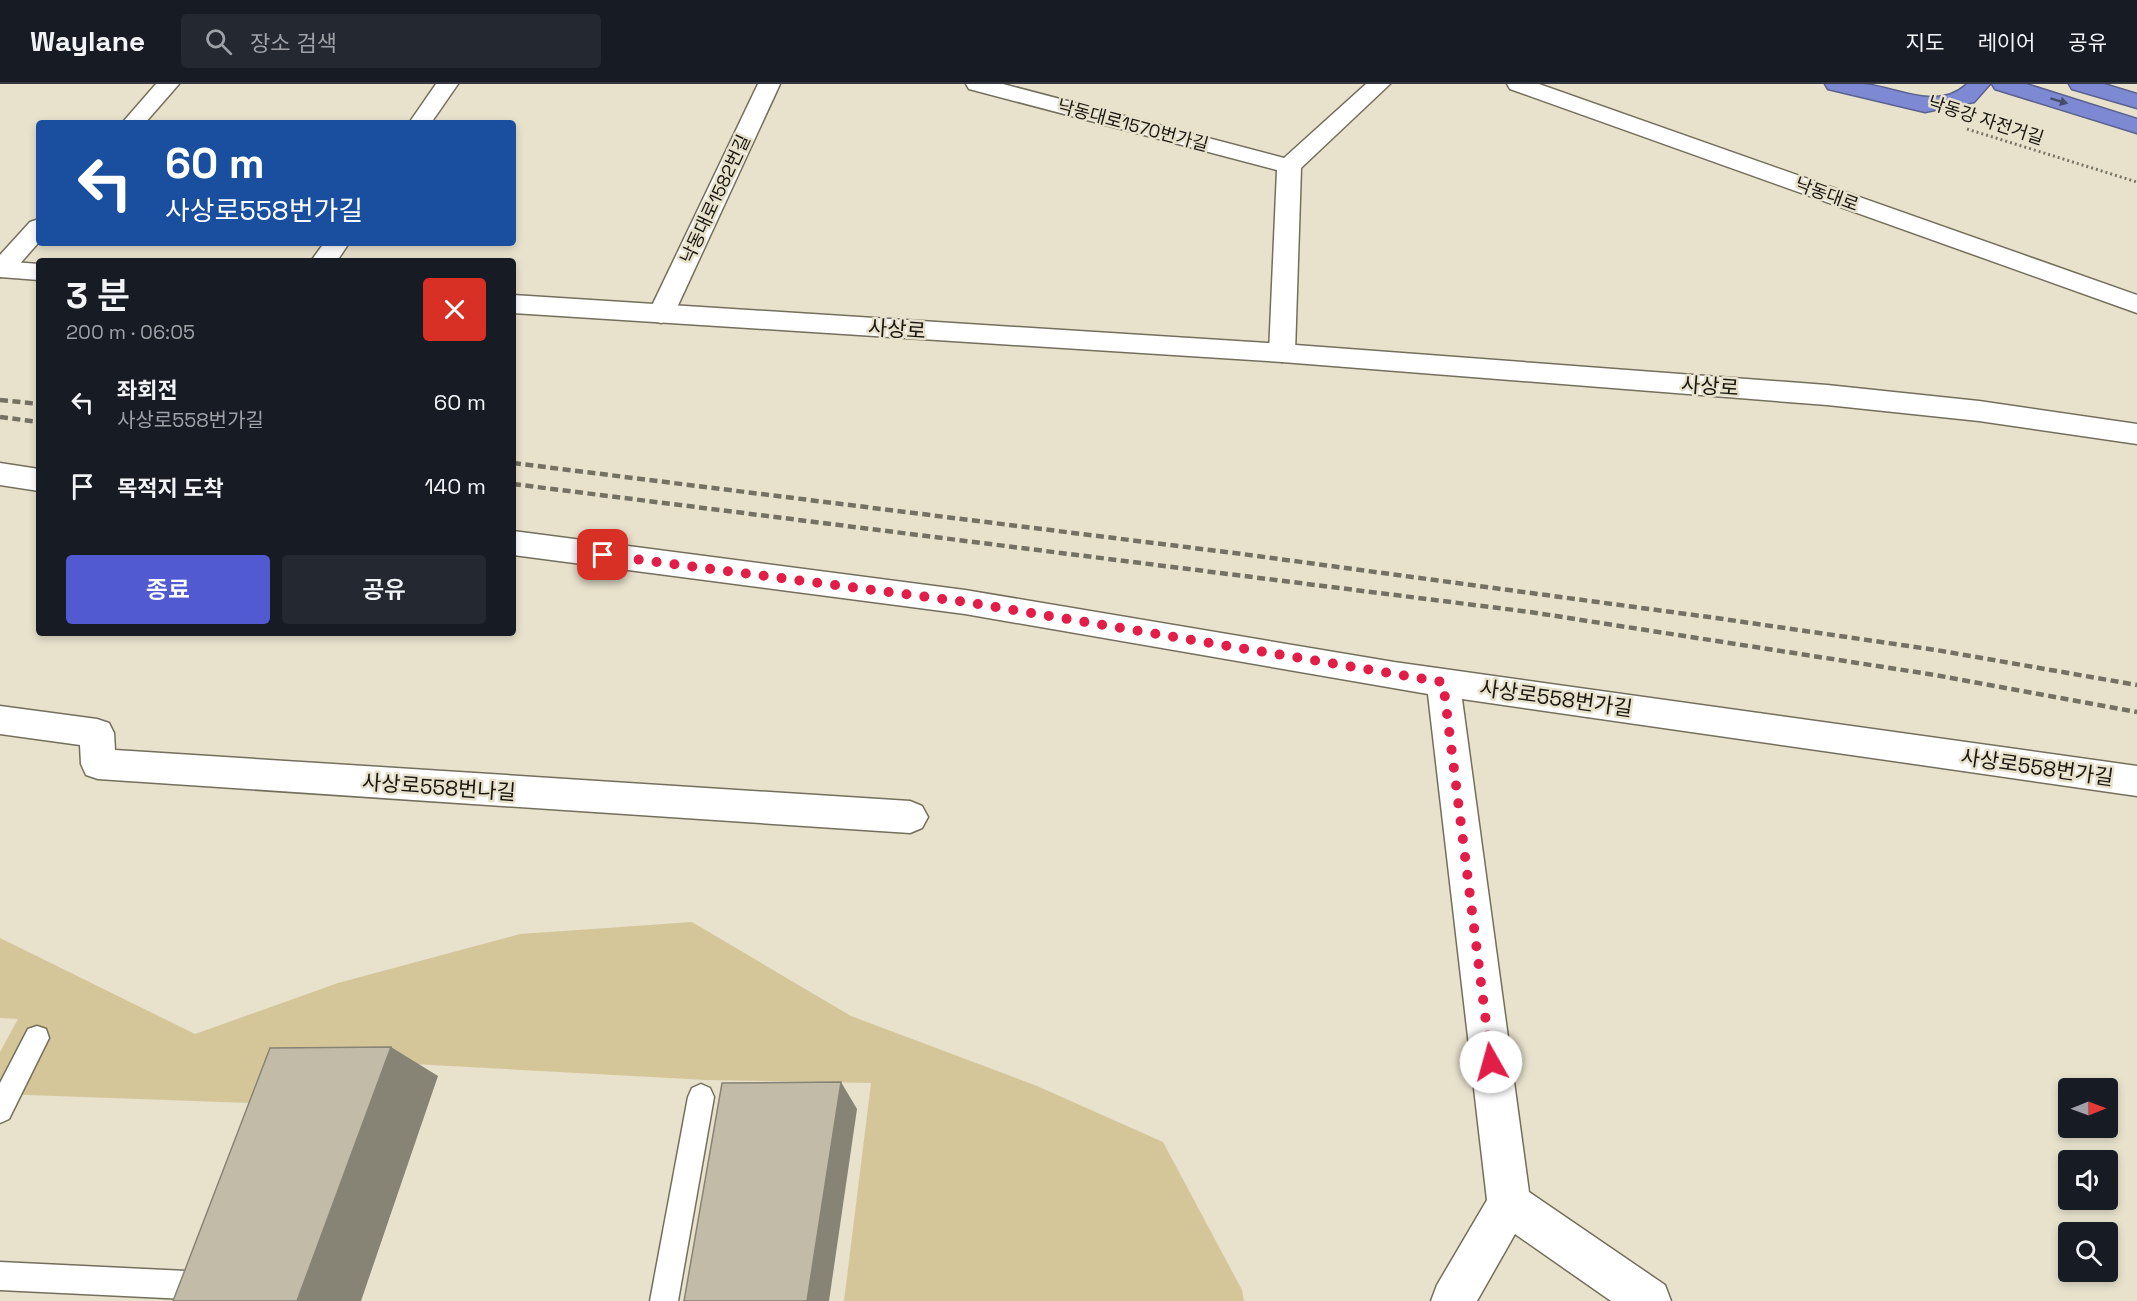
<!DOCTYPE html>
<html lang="ko">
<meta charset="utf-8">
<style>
:root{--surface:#171b24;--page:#242831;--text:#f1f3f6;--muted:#9ea1a6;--line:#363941;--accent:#515ad1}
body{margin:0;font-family:"Space Grotesk","Noto Sans KR",sans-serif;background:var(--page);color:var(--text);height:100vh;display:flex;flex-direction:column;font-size:22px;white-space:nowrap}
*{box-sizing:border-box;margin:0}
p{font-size:20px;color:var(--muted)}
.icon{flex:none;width:33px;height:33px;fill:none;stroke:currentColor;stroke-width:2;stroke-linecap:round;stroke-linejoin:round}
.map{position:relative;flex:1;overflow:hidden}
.sheet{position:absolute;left:36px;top:174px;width:480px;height:378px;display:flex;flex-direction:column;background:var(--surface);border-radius:6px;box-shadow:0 3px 9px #0003}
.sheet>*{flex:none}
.banner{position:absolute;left:36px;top:36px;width:480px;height:126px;border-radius:6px;box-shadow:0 3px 9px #0003;background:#1a4fa0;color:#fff;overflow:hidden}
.needle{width:39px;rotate:89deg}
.controls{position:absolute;left:2058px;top:994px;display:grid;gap:12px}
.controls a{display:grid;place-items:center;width:60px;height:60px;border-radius:6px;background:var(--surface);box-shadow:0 3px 9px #0003;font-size:30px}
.pin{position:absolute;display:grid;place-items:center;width:51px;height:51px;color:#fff;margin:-26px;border-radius:12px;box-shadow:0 3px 9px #0006}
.me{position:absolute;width:66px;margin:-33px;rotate:353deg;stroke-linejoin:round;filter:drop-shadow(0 0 4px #0008)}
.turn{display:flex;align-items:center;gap:21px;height:126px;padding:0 30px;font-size:27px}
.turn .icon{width:78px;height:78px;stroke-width:2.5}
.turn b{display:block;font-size:42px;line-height:51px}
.round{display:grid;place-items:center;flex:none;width:63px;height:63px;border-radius:6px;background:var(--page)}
.head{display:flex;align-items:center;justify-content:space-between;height:102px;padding:0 30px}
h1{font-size:36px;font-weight:600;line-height:45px}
.primary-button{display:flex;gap:12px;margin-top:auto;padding:12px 30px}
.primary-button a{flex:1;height:69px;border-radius:6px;background:var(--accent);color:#fff;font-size:24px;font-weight:600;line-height:69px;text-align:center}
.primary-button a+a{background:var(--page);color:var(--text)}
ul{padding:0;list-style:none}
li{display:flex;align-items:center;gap:18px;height:84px;padding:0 30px}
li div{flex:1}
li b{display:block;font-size:22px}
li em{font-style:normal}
header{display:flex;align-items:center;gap:36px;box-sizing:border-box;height:84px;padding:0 30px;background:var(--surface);border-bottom:2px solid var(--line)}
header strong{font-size:28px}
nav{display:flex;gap:33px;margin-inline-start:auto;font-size:21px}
.search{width:420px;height:54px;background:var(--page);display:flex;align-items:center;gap:15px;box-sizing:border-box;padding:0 21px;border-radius:6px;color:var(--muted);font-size:22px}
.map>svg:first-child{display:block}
.green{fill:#d5c69a}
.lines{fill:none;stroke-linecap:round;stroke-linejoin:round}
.lane-casing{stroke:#746e5c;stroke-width:3}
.street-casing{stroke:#746e5c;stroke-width:3}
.secondary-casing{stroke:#746e5c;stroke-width:3}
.highway-casing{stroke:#5a628f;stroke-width:3}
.path{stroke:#7a7668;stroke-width:3;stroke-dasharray:2 3;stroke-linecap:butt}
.lane{fill:#fff;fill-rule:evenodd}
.street{fill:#fff;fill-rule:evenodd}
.secondary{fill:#fff;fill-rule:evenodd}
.highway{fill:#7d8ad3;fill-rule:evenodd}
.rail-far1{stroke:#747163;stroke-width:3;stroke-dasharray:7 3;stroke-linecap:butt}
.rail{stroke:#747163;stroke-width:4.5;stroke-dasharray:8 4.5;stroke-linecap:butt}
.shaded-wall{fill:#878375}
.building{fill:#c1bba7;stroke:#878375;stroke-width:1.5}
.oneway{fill:#464b68}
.route{stroke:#e11d48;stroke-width:10;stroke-dasharray:0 18}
.labels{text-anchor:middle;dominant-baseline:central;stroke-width:5;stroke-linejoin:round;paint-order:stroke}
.far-street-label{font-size:18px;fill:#191710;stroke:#e8e2cd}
.street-label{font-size:21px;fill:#191710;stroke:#e8e2cd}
</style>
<header>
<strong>Waylane</strong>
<div class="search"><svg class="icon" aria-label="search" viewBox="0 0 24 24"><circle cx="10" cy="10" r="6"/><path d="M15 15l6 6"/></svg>장소 검색</div>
<nav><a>지도</a><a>레이어</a><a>공유</a></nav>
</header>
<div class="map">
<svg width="2137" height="1217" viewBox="0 0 2137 1217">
<rect width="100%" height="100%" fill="#e8e2cd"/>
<!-- green -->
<path class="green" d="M692,838L851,932L1037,1002L1163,1058L1242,1206L1244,1217H844L871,999L706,996L320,975L304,1021L0,1010V968L18,935L0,934V854L195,950L338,899L520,850Z"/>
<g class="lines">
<!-- lane casing -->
<g class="lane-casing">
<g id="lane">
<path d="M37,942L46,945L49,954L9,1035L0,1039V999L28,945Z"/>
<path d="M701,1000L710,1004L714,1013L678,1217H650L688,1013L692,1004Z"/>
<path d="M0,1178L207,1188L217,1192L221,1202L217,1212L207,1216L0,1206Z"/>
</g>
</g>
<!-- street casing -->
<g class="street-casing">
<g id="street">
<path d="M156,0H179L145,39H122Z"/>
<path d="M436,0H458L431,39H409Z"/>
<path d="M758,0H780L674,230L670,236L661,239L652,236L648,230Z"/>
<path d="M966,0H1003L1284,74L1366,0H1390L1301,84L1295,269L1291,275L1282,278L1273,275L1269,269L1277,86L969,5Z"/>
<path d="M39,135V158L10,191L0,193V171L30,138Z"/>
<path d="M324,159H349L337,177H311Z"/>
<path d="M0,379L39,385V407L0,401Z"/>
<path d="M513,447L965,506L1394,578L2137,682V712L1462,615L1529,1108L1665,1201L1671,1217H1611L1515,1150L1477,1217H1431L1437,1201L1487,1116L1428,610L965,530L513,471Z"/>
<path d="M0,622L97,635L109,639L114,649L115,666L910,717L922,722L928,733L922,744L910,749L98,695L86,691L81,680L80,661L0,650Z"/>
</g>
</g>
<!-- secondary casing -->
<g class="secondary-casing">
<g id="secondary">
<path d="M1507,0H1539L2137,211V229L1510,5Z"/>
<path d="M0,177L39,180V196L0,193Z"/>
<path d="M513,211L1282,260L1827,301L1979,317L2137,340V360L1979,337L1827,321L1282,278L513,229Z"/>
</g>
</g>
<!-- highway casing -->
<g class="highway-casing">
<g id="highway">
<path d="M1825,0C1837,0 1851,0 1863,0C1896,3 1938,28 1967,0H1990L1974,18L1925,28L1828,5Z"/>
<path d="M1992,0H2026L2137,35V49L1995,5Z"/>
<path d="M2069,0H2104L2137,10V24L2072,5Z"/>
</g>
</g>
<!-- path -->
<path class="path" d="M1967,45L2137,98"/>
<!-- lane -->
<use href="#lane" class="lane"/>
<!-- street -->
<use href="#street" class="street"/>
<!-- secondary -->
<use href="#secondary" class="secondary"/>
<!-- highway -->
<use href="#highway" class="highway"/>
<!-- rail-far1 -->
<path class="rail-far1" d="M0,316L9,317"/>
<!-- rail -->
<g class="rail">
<path d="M0,316L39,320"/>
<path d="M0,333L39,338"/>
<path d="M513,379L1242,470L1716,534L1936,566L2137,601"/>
<path d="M513,400L1530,528L1935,591L2137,628"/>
</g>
</g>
<!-- shaded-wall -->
<g class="shaded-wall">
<path d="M391,963L438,992L361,1217H297Z"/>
<path d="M841,998L857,1025L829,1217H807Z"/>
</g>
<!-- building -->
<g class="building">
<path d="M391,963L297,1217H173L270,964Z"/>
<path d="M841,998L807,1217H684L722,999Z"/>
</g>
<!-- one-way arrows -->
<defs><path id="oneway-solid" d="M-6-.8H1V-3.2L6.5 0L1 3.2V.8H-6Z" transform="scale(1.5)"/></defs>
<use class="oneway" href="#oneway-solid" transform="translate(2059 17) rotate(17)"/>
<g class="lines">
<!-- route -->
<path class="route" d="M603,471L966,518L1443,598L1491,978"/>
</g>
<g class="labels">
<!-- far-street labels -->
<g class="far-street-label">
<text transform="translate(1986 36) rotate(18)">낙동강 자전거길</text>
<text transform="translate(1133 41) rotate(15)">낙동대로1570번가길</text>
<text transform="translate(1827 110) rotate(20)">낙동대로</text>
<text transform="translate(715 115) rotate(-65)">낙동대로1582번길</text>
</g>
<!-- street labels -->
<g class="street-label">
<text transform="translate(897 245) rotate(4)">사상로</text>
<text transform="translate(1710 302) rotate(4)">사상로</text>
<text transform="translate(1556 614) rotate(8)">사상로558번가길</text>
<text transform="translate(2037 683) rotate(8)">사상로558번가길</text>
<text transform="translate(439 703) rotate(4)">사상로558번나길</text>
</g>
</g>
</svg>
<div class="controls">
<a><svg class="needle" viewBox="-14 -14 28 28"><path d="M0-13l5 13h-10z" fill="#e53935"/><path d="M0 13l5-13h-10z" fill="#9ea1a6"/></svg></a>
<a><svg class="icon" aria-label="sound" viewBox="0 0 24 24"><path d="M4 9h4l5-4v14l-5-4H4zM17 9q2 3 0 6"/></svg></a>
<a><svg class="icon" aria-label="search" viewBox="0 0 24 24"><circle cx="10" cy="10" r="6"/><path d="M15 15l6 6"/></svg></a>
</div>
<div class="pin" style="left:603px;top:471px;background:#d93025"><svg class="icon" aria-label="arrive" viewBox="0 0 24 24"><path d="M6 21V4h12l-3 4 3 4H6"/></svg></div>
<svg class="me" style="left:1491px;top:978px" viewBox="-20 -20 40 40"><circle r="19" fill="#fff"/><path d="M0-13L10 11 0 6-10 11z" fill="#e11d48"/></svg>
<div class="banner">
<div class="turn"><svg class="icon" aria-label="left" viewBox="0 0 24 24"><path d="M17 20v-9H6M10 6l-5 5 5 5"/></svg><div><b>60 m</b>사상로558번가길</div></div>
</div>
<section class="sheet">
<div class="head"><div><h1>3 분</h1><p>200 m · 06:05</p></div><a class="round" style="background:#d93025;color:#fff"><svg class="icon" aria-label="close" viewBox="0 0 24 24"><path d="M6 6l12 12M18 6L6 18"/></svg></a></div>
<ul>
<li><svg class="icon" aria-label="left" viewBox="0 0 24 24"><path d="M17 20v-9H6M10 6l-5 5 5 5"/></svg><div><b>좌회전</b><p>사상로558번가길</p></div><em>60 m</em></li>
<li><svg class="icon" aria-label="arrive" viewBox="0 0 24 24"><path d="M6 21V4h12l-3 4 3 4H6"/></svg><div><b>목적지 도착</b></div><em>140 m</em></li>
</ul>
<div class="primary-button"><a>종료</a><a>공유</a></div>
</section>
</div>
